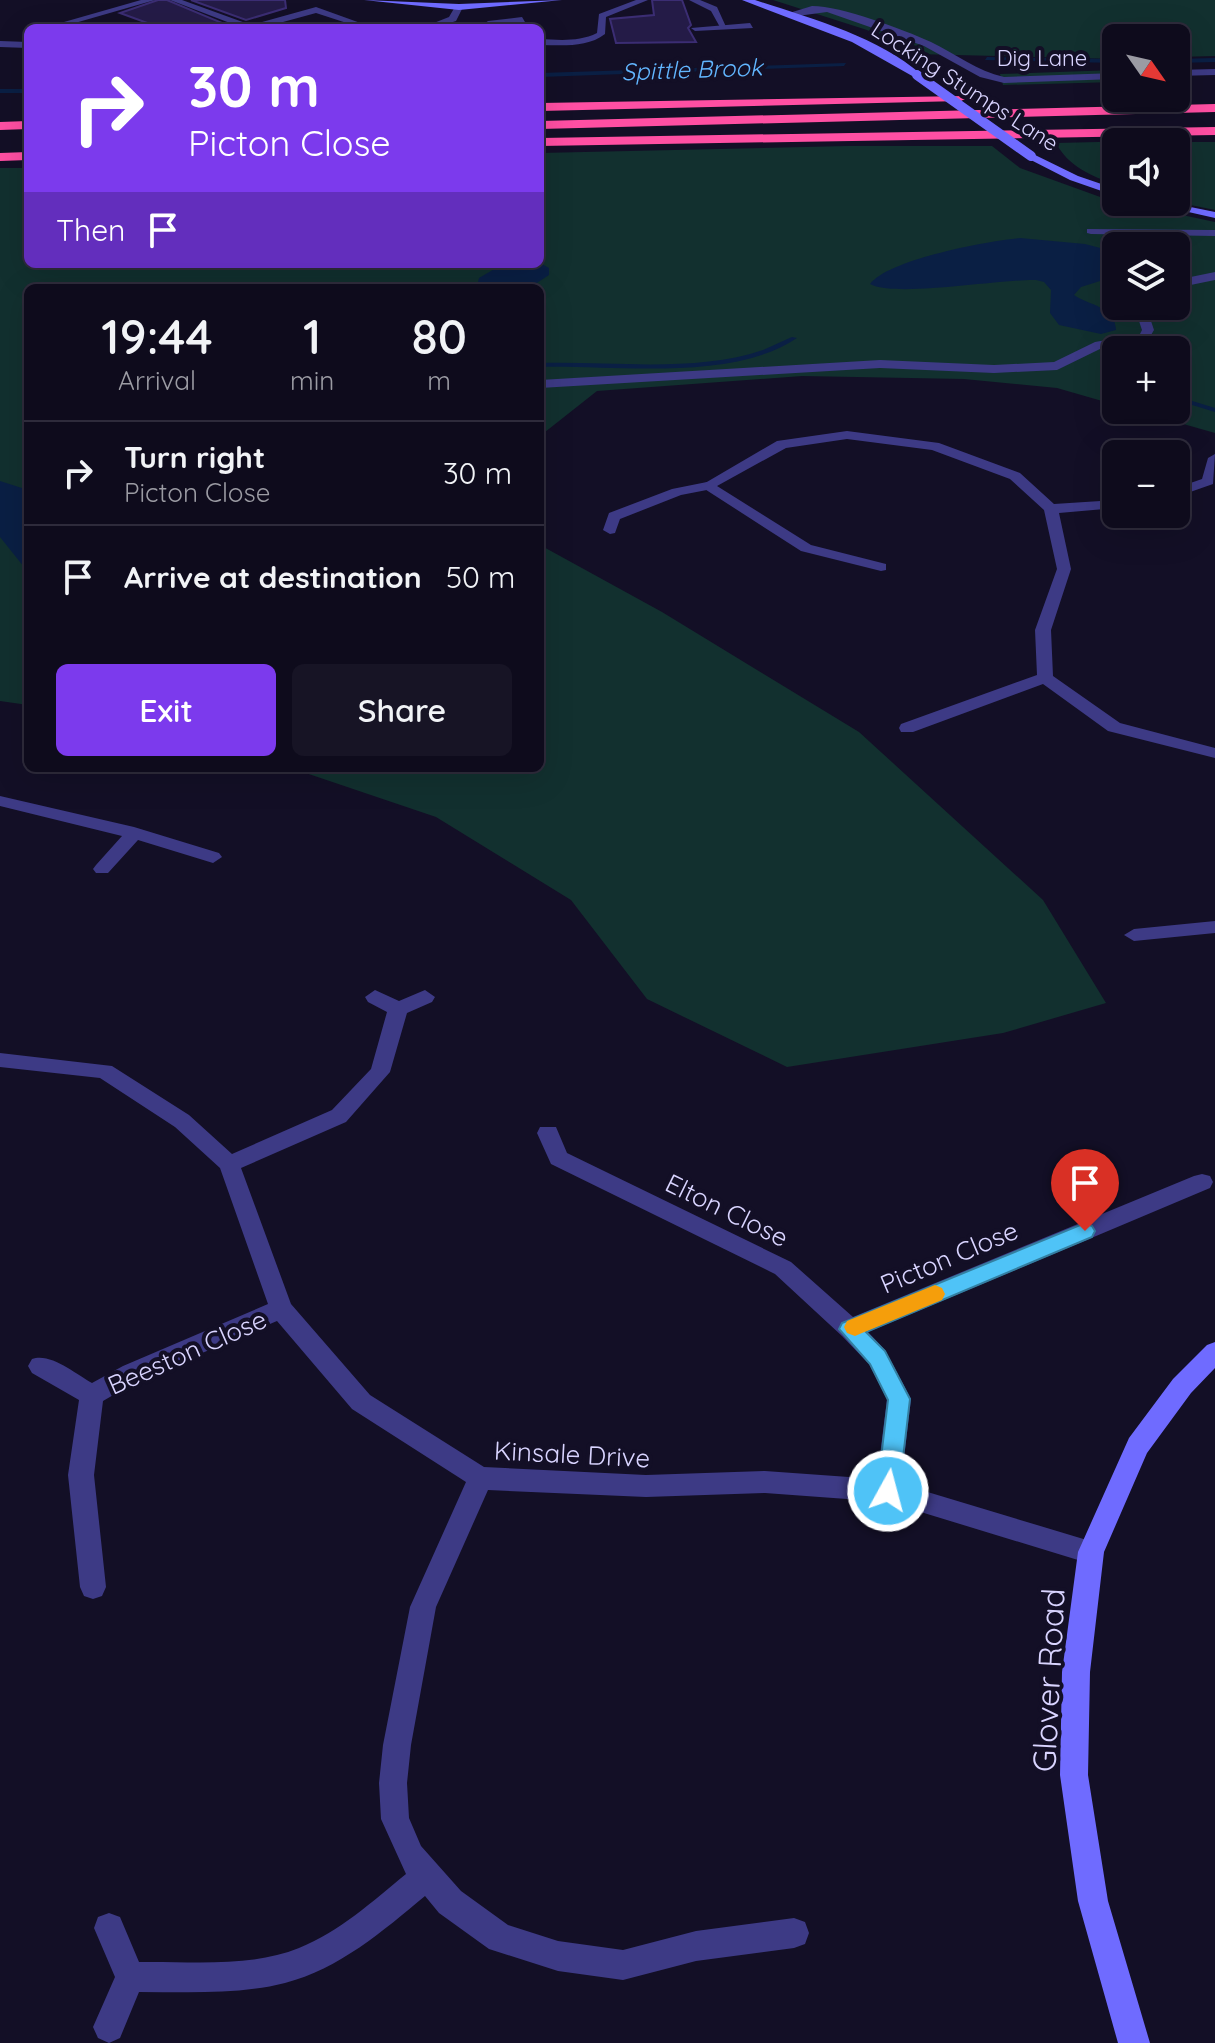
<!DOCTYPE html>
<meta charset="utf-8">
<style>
:root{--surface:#0e0b1c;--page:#171425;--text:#f1f3f6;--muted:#9b9ba3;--line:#2e2b3b;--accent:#7c3aed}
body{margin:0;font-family:Quicksand,sans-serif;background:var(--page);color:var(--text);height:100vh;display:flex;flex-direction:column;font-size:30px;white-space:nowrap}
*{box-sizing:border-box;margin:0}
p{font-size:26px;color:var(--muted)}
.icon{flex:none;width:44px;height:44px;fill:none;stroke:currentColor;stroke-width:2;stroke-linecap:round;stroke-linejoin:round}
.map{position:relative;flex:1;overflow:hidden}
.panel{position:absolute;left:24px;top:284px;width:520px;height:488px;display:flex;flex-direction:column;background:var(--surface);border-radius:12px;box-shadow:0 8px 32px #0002,0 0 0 2px var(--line)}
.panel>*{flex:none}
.guide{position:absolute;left:24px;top:24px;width:520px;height:244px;border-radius:12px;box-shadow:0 8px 32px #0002,0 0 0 2px var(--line);background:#7c3aed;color:#fff;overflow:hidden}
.needle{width:52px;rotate:124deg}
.buttons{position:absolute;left:1102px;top:24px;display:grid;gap:16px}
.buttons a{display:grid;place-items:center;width:88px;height:88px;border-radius:12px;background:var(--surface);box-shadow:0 8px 32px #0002,0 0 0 2px var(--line);font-size:40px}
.pin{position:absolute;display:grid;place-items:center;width:68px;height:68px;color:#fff;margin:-82px -34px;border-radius:50% 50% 50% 0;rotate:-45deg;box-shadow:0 0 8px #0007}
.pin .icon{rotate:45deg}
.me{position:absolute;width:88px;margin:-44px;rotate:7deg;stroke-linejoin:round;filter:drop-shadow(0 0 6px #0008)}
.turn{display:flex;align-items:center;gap:28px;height:168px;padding:0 32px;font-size:36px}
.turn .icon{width:104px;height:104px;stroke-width:2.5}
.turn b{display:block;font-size:56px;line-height:68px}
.then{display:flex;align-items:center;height:76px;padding:0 32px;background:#0003;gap:16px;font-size:30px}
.eta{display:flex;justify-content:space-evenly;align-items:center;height:136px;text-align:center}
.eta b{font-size:48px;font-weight:600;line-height:56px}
.action{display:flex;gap:16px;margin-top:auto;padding:16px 32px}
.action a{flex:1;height:92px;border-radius:12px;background:var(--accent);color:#fff;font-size:32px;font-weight:600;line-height:92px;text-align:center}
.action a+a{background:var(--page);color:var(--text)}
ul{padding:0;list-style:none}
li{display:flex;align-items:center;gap:24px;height:104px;padding:0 32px;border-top:2px solid var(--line)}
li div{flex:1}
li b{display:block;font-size:30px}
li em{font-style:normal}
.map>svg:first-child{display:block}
.green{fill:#12302f;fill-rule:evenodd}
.water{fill:#0a1f44}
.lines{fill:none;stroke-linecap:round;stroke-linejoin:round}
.stream{fill:#0a1f44;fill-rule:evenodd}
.building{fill:#241b47;stroke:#3b2d73;stroke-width:2}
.lane{fill:#3d3a85;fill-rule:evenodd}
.street{fill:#3d3a85;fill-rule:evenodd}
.secondary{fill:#6f6bff;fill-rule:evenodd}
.highway{fill:#ff4fa3;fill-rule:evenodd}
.secondary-bridge{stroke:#6f6bff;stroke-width:10}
.route{fill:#4fc3f7;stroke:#337fa1;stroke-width:2}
.slow{fill:#f59e0b}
.labels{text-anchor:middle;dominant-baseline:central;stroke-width:8;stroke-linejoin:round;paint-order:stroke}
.far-street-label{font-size:22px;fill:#d9d4ff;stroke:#130f26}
.far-water-label{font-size:24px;font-style:italic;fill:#62b6ff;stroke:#130f26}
.street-label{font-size:26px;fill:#d9d4ff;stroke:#130f26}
.near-street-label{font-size:32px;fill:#d9d4ff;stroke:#130f26}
</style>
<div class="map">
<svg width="1215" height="2043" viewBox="0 0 1215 2043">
<rect width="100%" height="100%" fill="#130f26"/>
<!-- green -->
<g class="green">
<path d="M773,0H1215V56L1176,57V38H1116V59L915,54L867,30Z"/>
<path d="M1116,70V82L1003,85L1000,74Z"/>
<path d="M1098,142H1215V210L1176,202V142H1116V184C1092,177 1068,166 1056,143Z"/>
<path d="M848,146H992L1020,168L1103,198L1215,222V433L1134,410H1176V350H1116V405L1057,388L964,379L802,376L597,391L540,436V288H28V705L0,701V168H28V264H540V153ZM1116,246H1176V306H1116Z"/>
<path d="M540,545L662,612L859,732L1043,900L1106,1003L1003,1033L787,1067L647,999L571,900L436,817L291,768H540Z"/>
</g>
<!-- water -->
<g class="water">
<path d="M1020,238L1085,244L1116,252V276L1081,287L1074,295C1090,306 1115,306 1116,330L1101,334L1059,325L1050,313L1051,290L1044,282L1036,280C1000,279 895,298 870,284C889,259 988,241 1020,238Z"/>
<path d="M540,263L549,268V275L529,288L477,286L479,278L503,264Z"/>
<path d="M0,481L28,490V572L0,537Z"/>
</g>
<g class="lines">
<!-- stream -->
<g class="stream">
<path d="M987,57L1116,59V63L985,60Z"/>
<path d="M1215,58V62L1176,63V59Z"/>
<path d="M846,63L844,66L540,77V73Z"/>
<rect x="0" y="89" width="28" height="4"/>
<path d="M792,337L797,338C732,382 617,365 540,367V363C610,361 697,373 763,350C773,346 782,341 792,337Z"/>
<path d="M1102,359H1106L1116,365V370L1102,361Z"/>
<path d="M1176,396L1215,408V412L1176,400Z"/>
</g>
</g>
<!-- building -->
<g class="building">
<path d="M158,0H167L227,25L217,28H161L120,13Z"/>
<path d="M191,0H285L286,8L246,20Z"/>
<path d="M652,0H682L691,25L688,28L696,42L616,43L610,19L654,15Z"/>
</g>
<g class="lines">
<!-- lane -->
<g class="lane">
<path d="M141,0H155L61,27L57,24Z"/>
<path d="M170,0H182L251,25L316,7L366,25L362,28L316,13L261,28H243Z"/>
<path d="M636,0H648L606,17L605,34C587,48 562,45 540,45V39C559,40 579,42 597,33L599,14Z"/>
<path d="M689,0H700L717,7L727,29H721L711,11Z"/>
<path d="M812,6C842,6 902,29 931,42C956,54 977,71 1004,77L1116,73V79L1004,83L980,77L924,46L827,12L790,17L786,14Z"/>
<path d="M522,17L525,22L478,28L488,21Z"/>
<path d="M0,41L28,42V48L0,47Z"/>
<path d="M1215,69V75L1176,76V70Z"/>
<path d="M1087,229L1215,230V236L1091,234L1087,233Z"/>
<path d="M1215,272V280L1176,288V280Z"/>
<path d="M1134,306H1146L1154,330L1148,340L1102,348L1057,370L994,373L880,368L540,388V380L880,360L994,365L1054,362L1095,342L1140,334L1142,330Z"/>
<path d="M707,482L712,483V489L681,495L620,519L615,533L610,534L603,530L609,513L672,489Z"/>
</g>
<!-- street -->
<g class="street">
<path d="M456,5L463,7L456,21L434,28H421L449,17Z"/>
<path d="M750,23L753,28L695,31L691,28Z"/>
<path d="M847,431L939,443L1020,473L1054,504L1116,500V508L1059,513L1071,569L1051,630L1053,676L1120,723L1215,748V758L1108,731L1043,684L913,732H901L899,728L901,724L1037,675L1035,630L1057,569L1044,510L1010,479L932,450L847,439L786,448L717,486L811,545L886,564V570L881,571L801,551L700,486L777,441Z"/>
<path d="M1215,454L1213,484L1176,497V488L1202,479L1208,458Z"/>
<path d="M0,796L134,827L219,853L222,857L213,863L138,840L108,873H96L93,869L96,865L122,836L0,806Z"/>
<path d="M1215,921V933L1134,941L1124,935L1134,929Z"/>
<path d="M375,990L399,1001L425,990L435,997L432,1002L407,1013L390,1072L346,1122L241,1168L291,1304L370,1395L484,1467L646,1475L765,1471L877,1479L887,1399L869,1364L842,1336L775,1274L551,1164L537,1133L540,1127H556L567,1153L791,1262L853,1317L1194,1176L1202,1174L1210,1176L1213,1182L1210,1188L868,1332L885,1350L911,1399L901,1484L1100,1544L1104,1552L1100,1560L1091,1564L888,1502L765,1493L646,1497L488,1490L436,1607L411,1745L407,1783L409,1818L421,1846L461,1891L508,1925L558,1941L623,1950L696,1931L794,1918L805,1922L809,1933L805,1944L794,1948L696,1961L623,1980L558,1971L489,1949L439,1913L425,1896C383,1931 339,1969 285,1983C238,1995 187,1992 139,1992L120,2038L109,2043L98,2038L93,2027L115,1977L94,1928L98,1917L109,1913L120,1917L139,1962C190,1961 250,1968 299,1948C339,1932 373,1901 406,1874L381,1819L379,1783L383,1745L410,1607L466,1482L352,1409L277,1321L139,1380L103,1401L94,1475L106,1587L102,1596L93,1599L84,1596L80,1587L68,1475L79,1400L32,1373L28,1366L32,1359C50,1352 76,1374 92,1383L123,1366L268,1304L220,1168L175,1127L100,1078L0,1067V1053L112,1066L189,1115L232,1154L332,1110L371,1069L387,1012L368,1002L365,997Z"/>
</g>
<!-- secondary -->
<g class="secondary">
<path d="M364,0L459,4L562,0L459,10Z"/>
<path d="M742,0H755C810,18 877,36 922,75L914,77L852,42Z"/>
<path d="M1031,153L1078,176L1116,189V196L1070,180L1027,158L1026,156Z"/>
<path d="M1144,202H1166L1215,212V218Z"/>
<path d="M1215,1342V1368L1191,1393L1147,1453L1104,1552L1090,1672L1088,1775L1108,1901L1150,2043H1118L1078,1901L1060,1775L1062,1672L1078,1552L1129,1438L1173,1379L1207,1345Z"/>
</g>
<!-- highway -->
<g class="highway">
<path d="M965,96L967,98L961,101L540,111V103Z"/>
<path d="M1215,104V112L540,129V121Z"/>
<path d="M28,121V129L0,130V122Z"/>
<path d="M1215,127V135L540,146V138Z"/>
<path d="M28,152V160L0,161V153Z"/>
</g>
<!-- secondary-bridge -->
<path class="secondary-bridge" d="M917,75L1031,156"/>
</g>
<!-- route -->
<path class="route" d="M1085,1223L1092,1226L1095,1231L1092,1237L866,1332L885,1351L910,1399L899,1491L896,1499L888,1502L880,1499L877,1491L888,1400L870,1364L839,1329L842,1323Z"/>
<!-- slow -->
<path class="slow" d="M935,1285L942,1288L945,1294L942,1300L862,1333L855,1336L847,1333L844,1327L847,1321Z"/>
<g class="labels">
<!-- far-street labels -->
<g class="far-street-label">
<text x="1042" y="58">Dig Lane</text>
<text transform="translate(965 86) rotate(33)">Locking Stumps Lane</text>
</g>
<!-- far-water labels -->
<g class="far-water-label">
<text transform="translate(692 69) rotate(-2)">Spittle Brook</text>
</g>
<!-- street labels -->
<g class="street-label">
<text transform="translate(727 1210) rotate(26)">Elton Close</text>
<text transform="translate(949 1257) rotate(-23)">Picton Close</text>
<text transform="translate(187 1352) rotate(-24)">Beeston Close</text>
<text transform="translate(572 1454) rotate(3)">Kinsale Drive</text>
</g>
<!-- near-street labels -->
<g class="near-street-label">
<text transform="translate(1048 1680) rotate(-87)">Glover Road</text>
</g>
</g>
</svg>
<div class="buttons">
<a><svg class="needle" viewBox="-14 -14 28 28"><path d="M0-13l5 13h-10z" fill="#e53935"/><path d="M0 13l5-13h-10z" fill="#9b9ba3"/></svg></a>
<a><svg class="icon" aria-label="sound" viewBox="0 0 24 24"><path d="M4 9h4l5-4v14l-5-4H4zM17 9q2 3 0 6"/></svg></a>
<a><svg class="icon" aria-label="layers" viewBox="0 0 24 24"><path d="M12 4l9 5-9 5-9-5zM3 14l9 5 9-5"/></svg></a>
<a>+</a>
<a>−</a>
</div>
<div class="pin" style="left:1085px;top:1231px;background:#d93025"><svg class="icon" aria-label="arrive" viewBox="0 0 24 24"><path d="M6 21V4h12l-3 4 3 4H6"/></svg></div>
<svg class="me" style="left:888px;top:1491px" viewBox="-20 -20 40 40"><circle r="17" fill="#4fc3f7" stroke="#fff" stroke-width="3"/><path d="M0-11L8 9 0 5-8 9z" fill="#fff"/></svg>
<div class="guide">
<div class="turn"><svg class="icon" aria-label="right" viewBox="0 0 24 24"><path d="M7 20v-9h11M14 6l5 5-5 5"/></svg><div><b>30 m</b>Picton Close</div></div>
<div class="then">Then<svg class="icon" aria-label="arrive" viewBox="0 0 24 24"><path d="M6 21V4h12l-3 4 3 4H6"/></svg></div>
</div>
<section class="panel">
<div class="eta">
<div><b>19:44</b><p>Arrival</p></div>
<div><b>1</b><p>min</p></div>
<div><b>80</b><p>m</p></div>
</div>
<ul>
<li><svg class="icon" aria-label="right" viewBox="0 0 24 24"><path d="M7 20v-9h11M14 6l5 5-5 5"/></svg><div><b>Turn right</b><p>Picton Close</p></div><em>30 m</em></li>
<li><svg class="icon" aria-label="arrive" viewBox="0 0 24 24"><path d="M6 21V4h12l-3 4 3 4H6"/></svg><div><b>Arrive at destination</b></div><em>50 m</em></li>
</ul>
<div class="action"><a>Exit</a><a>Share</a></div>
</section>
</div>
